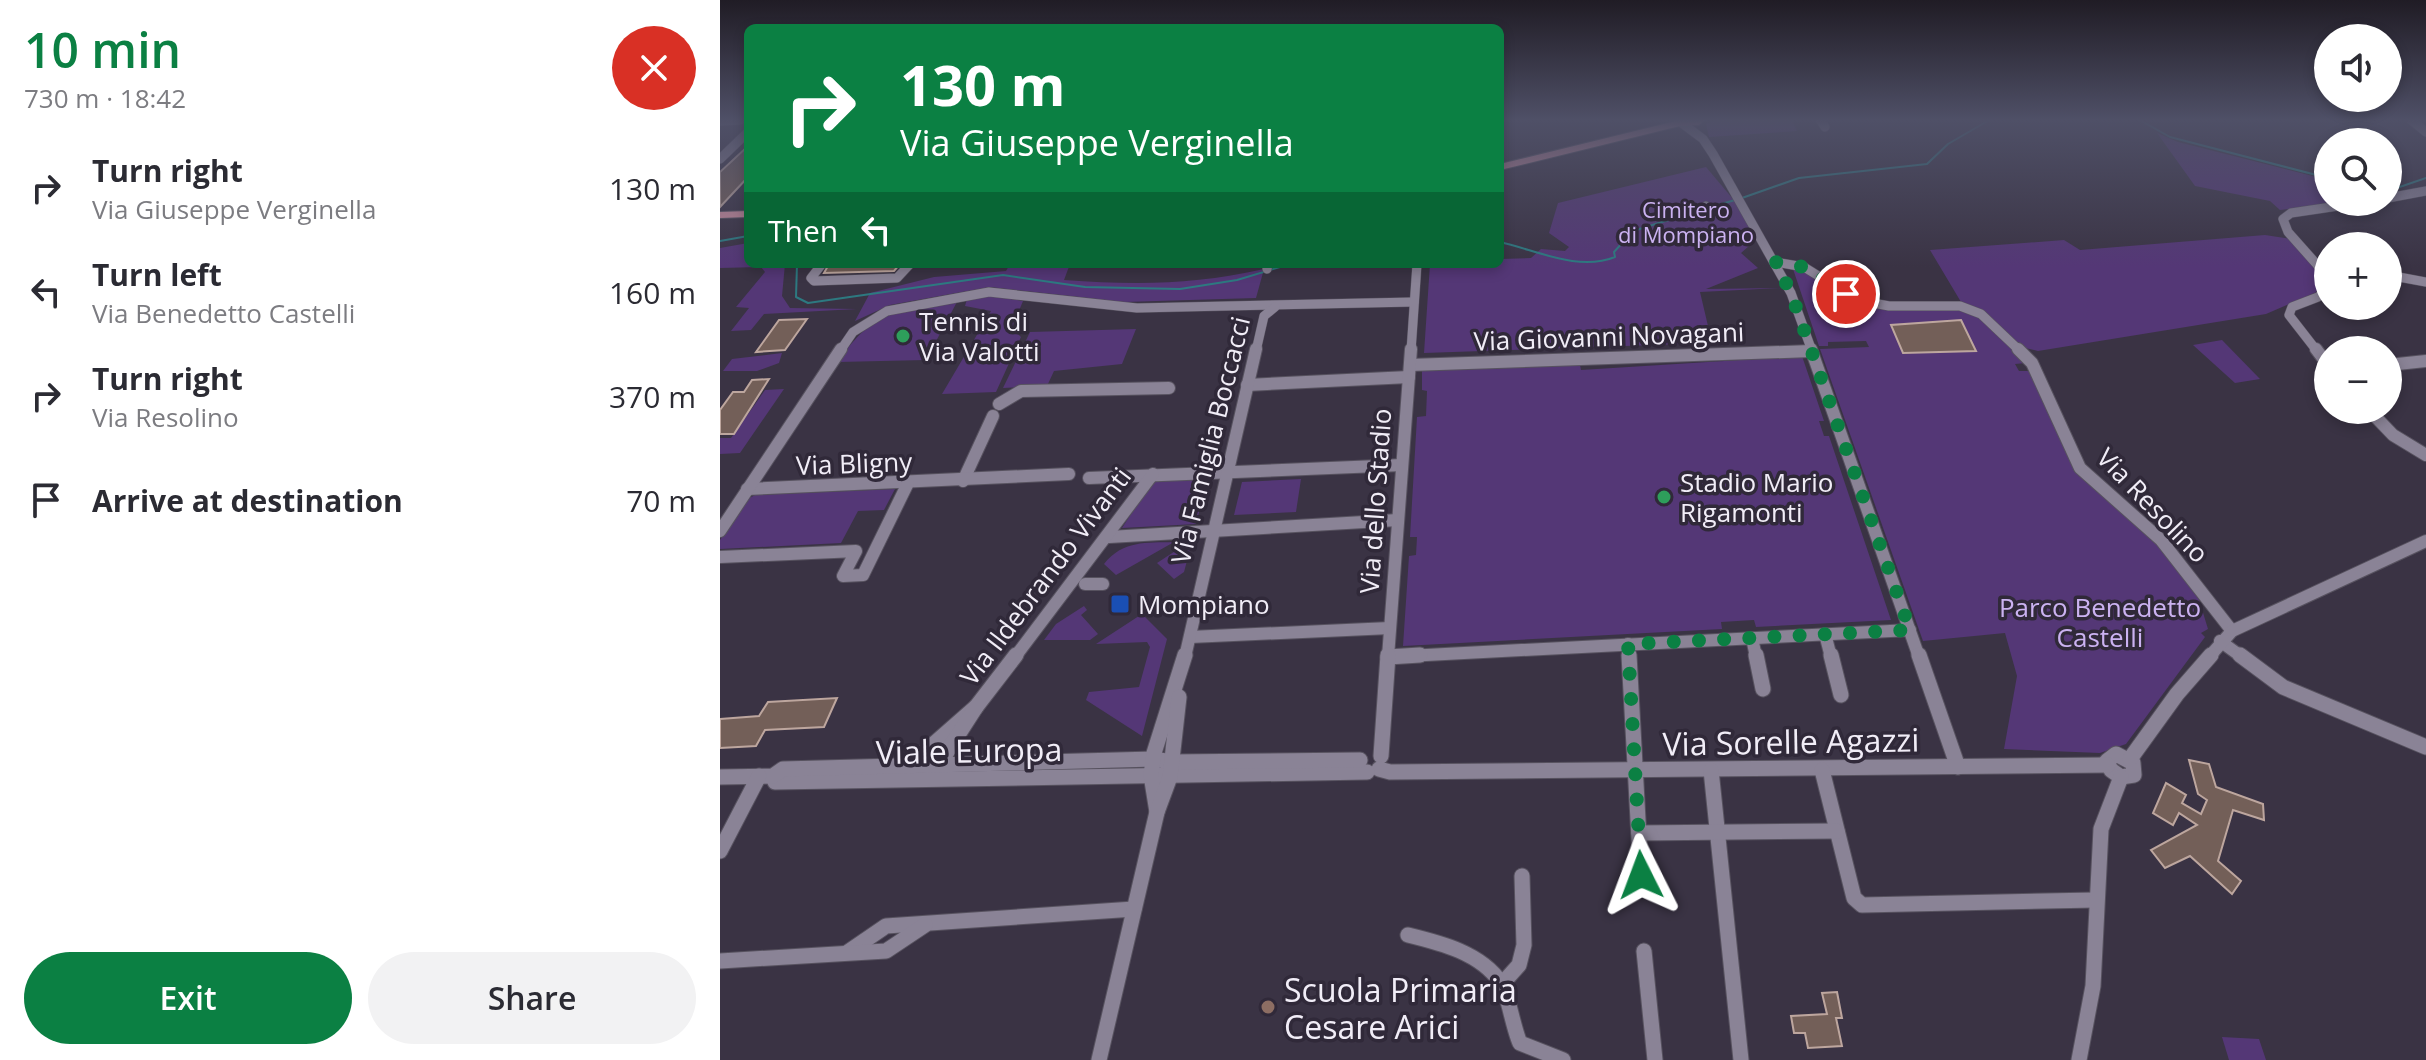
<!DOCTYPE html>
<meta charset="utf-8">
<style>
:root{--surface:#fff;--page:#f2f2f3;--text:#2b2b33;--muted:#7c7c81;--accent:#0b8043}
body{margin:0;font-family:"Open Sans",sans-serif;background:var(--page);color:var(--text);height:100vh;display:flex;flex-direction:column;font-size:30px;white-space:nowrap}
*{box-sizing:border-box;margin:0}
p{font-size:26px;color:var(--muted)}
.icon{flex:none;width:44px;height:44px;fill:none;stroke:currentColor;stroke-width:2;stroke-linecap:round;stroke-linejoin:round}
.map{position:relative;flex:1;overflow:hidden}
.sheet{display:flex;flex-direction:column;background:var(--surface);width:720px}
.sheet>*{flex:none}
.guide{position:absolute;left:24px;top:24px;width:760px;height:244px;border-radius:12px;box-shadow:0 4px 12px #0003;background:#0b8043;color:#fff;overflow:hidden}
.tools{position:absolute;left:1594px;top:24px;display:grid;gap:16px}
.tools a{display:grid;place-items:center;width:88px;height:88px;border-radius:50%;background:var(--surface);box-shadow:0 4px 12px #0003;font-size:40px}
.pin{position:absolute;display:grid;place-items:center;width:68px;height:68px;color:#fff;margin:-34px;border:4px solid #fff;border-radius:50%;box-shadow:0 2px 8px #0007}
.me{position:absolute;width:88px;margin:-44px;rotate:357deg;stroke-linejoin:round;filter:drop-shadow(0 0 6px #0008)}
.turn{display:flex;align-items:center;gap:28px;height:168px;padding:0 24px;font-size:36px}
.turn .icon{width:104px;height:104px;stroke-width:2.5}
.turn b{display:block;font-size:56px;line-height:68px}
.then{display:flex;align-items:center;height:76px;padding:0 24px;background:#0003;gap:16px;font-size:30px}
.round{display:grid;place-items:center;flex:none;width:84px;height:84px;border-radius:42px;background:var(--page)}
.summary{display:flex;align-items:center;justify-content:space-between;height:136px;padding:0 24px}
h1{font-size:48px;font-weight:600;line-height:60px;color:var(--accent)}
.button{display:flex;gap:16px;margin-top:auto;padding:16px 24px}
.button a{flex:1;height:92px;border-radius:48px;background:var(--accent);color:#fff;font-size:32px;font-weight:600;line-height:92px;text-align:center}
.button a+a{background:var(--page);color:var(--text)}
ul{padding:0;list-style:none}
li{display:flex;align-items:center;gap:24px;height:104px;padding:0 24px}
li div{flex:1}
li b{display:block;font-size:30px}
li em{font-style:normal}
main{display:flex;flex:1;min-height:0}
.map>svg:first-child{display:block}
.green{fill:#543776}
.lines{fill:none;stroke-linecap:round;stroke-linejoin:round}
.stream{stroke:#2d7980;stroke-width:2}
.building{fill:#735f58;stroke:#bda69e;stroke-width:2}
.minor-far2-casing{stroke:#57525f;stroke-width:10}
.minor-far1-casing{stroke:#57525f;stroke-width:14}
.minor-casing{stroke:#57525f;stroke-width:17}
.major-casing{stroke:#57525f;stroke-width:2}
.minor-far2{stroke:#8a8396;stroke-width:9}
.minor-far1{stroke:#8a8396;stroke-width:12}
.minor{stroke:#8a8396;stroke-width:15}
.major{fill:#c78b9c;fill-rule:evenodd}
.route{stroke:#0b8043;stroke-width:14;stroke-dasharray:0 25.2}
.leisure-dot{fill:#2e9e5b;stroke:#302939;stroke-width:3}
.transit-dot{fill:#1a4fb4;stroke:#302939;stroke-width:3}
.education-dot{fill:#8d6e63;stroke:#302939;stroke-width:3}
.labels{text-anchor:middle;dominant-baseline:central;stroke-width:7;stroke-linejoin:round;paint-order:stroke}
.far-park-label{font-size:22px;fill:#cbb2f1;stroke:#302939}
.poi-label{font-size:26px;fill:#f1edf7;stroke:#302939;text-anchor:start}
.street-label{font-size:26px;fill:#f1edf7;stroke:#302939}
.park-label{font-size:26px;fill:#cbb2f1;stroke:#302939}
.near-street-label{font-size:32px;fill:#f1edf7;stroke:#302939}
.near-poi-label{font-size:32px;fill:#f1edf7;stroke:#302939;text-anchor:start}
</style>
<main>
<section class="sheet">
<div class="summary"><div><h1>10 min</h1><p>730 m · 18:42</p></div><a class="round" style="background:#d93025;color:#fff"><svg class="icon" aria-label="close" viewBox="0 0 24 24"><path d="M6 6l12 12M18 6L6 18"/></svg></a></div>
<ul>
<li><svg class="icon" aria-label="right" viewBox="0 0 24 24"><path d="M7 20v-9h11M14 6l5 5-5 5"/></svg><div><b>Turn right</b><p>Via Giuseppe Verginella</p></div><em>130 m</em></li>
<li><svg class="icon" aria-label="left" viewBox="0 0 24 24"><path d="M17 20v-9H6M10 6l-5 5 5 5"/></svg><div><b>Turn left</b><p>Via Benedetto Castelli</p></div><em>160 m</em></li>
<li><svg class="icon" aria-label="right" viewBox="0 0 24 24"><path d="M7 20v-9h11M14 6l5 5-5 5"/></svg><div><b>Turn right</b><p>Via Resolino</p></div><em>370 m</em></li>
<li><svg class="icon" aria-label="arrive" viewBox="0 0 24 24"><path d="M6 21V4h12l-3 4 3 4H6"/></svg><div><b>Arrive at destination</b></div><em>70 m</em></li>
</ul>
<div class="button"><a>Exit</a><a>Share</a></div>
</section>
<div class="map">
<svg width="1706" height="1060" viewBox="0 0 1706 1060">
<rect width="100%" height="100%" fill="#3a3344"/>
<!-- green -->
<g class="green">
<path d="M999,119H1071L1077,131L989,137L986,124Z"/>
<path d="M1437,133L1458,142L1608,180V202H1626L1560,210L1550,201L1475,186Z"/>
<path d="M986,167L1013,199L1037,239L1021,253L1038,268L986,289L1061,288L980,292L992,343L704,353L710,264H780V259L811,258L821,249L845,251L849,247L829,233L838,203Z"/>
<path d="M1545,235L1571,239L1604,277V284L1595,293L1546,314L1318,351L1301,347L1241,302L1210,250L1344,240L1360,250Z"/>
<path d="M28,243V264H65L62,296L70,308L137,309L44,314L31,330L11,331L29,308L16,307L45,272L41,267L0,268V248Z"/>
<path d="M290,264H350L344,280C416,285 473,285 544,269L536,298L404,302L270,287L170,305L135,321L150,293L214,277L286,271Z"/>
<path d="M1073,269L1085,272L1149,307L1236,308L1255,314L1306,363L1295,364L1299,371H1311L1354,468L1430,535L1477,593L1488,629L1481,633L1485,637L1406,744L1380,753L1284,749L1297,676L1285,633L1203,641L1100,349L1149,347L1146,341L1108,342V346H1099Z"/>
<path d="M272,296L303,301L292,328L301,337L276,392L222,394L271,311L245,306L247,299Z"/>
<path d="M238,300L206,360L118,362C155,307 177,313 238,300Z"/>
<path d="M416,329L402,364L334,371L327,386L283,388L310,332Z"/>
<path d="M1502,340L1540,379L1515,383L1473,345Z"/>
<path d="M62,353L59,363L37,371H3L12,359Z"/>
<path d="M1082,356L1104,421H1099L1104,436H1109L1171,620L1036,627L1034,620L1001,622L1002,629L683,646L689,556L696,555L697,537H690L697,417L706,416L707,391L702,390V371L860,365L861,370Z"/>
<path d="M64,389L20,453L0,454V438H11L45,390Z"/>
<path d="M477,477L474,489H485L476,524L402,528L434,479Z"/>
<path d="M581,479L576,512L514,515L522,482Z"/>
<path d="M175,489L164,510L138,511L121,543L0,549V540L28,499L35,495Z"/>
<path d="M454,542L396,575L384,564C403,540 426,543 454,542Z"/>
<path d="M469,542H472L464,572L454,579L437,563Z"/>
<path d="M364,606L367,610L361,615L378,634L370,640H324L336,624Z"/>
<path d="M422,614L447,639L422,736L366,700L369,692L419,687L430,647L427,642L376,644Z"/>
<path d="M1502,1037L1539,1039L1546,1060H1509Z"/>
</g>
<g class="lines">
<!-- stream -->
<g class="stream">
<path d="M1418,119L1450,137L1608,178"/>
<path d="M1668,191L1706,178"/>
<path d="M1022,198L1079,178L1207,164L1228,144L1271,119"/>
<path d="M991,207L1015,200"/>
<path d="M0,241L28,236"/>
<path d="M780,242C816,250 858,272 895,257L894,252L913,231L984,209"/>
<path d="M77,264L76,297L88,303L283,275L365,287L460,289L517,280L570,264"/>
</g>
</g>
<!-- building -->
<g class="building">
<path d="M28,146V177L0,207V172Z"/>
<path d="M109,264H180L174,271L104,273Z"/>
<path d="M87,319L65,350L36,352L59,320Z"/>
<path d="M1241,320L1256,351L1183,353L1171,325Z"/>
<path d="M49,379L14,434H0V410L13,392H24L32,380Z"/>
<path d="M117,698L104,727L45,730L36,746L0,748V719L39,716L48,702Z"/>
<path d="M1469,760L1489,764L1496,787L1543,804L1544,820L1513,810L1498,861L1521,881L1512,894L1470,856L1445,868L1431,850L1477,825L1459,813L1453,825L1433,813L1446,783L1466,795L1462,803L1481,814L1487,800L1478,794Z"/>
<path d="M1117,992L1122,1018H1116L1122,1046L1088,1048L1085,1033H1074L1071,1016L1107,1014L1102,993Z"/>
</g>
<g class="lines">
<!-- minor-far2 casing -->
<g class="minor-far2-casing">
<g id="minor-far2">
<path d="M1100,119L1105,127"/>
<path d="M1690,119L1706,132"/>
<path d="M0,121L20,120"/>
<path d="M963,124L983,139L993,154L1071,293L1092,351"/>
<path d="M0,159L28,132"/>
<path d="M1668,198L1706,191"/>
<path d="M986,206L990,209"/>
<path d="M1055,262L1084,267L1137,300L1169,306H1240L1261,314L1300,351"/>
<path d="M102,264L91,278L94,281L177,278L190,264"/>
<path d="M547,269L548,264"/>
<path d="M1668,275L1706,282"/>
<path d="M1608,277L1568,232L1563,219L1571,213L1645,202"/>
<path d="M120,351L133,332L167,311L269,292L417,308L694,302"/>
<path d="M536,351L544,316L555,307"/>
<path d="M691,351L697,264"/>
<path d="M1077,351H1091"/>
<path d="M1597,351L1569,315L1572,307L1598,297L1608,288"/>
</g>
</g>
<!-- minor-far1 casing -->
<g class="minor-far1-casing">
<g id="minor-far1">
<path d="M1091,349L1199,657"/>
<path d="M1298,349L1312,363L1360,468L1441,540L1512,631"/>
<path d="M1596,349L1608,365"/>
<path d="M690,365L1091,351"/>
<path d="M1668,365L1706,361"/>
<path d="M527,385L689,377"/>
<path d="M279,404L301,391L449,388"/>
<path d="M1649,410L1673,435L1706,455"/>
<path d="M369,478L682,465"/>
<path d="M243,481L273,416"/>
<path d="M27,489L349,474"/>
<path d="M0,531L121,349"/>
<path d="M389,537L678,520"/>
<path d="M0,557L136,551L123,576L143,575L188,483"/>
<path d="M365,584H383"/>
<path d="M1105,634L1111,657"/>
<path d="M470,637L670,628"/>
<path d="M1032,638L1036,657"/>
<path d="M1500,641L1522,657"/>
<path d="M908,644L909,657"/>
<path d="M295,657L433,474"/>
<path d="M465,657L536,349"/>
<path d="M668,657L1190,630"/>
<path d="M668,657L691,349"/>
<path d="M1489,657L1512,631L1706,541"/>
</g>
</g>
<!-- minor casing -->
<g class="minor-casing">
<g id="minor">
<path d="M909,655L921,875"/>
<path d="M1036,655L1043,689"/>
<path d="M1111,655L1121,695"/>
<path d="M1199,655L1238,767"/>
<path d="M1520,655L1563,687L1706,747"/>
<path d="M668,657L700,655"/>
<path d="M1396,754L1413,763L1414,775L1401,777L1391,770L1387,761Z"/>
<path d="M661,756L668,655"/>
<path d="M1410,759L1457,694L1491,655"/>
<path d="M190,765L256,707"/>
<path d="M216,769L256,707L296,655"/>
<path d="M659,769L670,772L1388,765"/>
<path d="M991,770L1021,1060"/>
<path d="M1102,770L1134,898L1142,905L1375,900"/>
<path d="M53,776L55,782L647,772"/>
<path d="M0,777L53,776L63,769L434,759L451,762L640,760"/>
<path d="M437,812L431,775L434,753L465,655"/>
<path d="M919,833L1117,831"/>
<path d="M0,851L39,776"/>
<path d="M688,935C721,943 761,953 781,983C788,993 793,1028 800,1043L843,1060"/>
<path d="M924,951L935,1060"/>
<path d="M128,952L166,926L414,909"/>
<path d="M0,961L166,951L205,925"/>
<path d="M782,984L799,965L804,945L802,876"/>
<path d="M379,1060L437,812L450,777L459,697"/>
<path d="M1359,1060L1373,986L1381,829L1401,777"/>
</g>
</g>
<!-- major casing -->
<g class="major-casing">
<g id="major">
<path d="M985,119L979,125L960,126L780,170V164L960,120Z"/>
<path d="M28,211V217L0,218V212Z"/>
</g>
</g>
<!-- minor-far2 -->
<use href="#minor-far2" class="minor-far2"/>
<!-- minor-far1 -->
<use href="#minor-far1" class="minor-far1"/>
<!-- minor -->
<use href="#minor" class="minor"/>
<!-- major -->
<use href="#major" class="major"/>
</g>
<!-- sky -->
<linearGradient id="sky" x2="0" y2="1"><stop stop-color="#201c25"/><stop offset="0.45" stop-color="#4f5067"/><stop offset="1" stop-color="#4f5067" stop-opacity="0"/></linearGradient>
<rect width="1706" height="267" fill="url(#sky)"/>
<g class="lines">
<!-- route -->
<path class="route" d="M921,875L908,644L1190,630L1071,293L1055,262L1084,267L1126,294"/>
</g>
<!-- markers -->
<g class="leisure-dot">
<circle cx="183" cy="336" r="8"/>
<circle cx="944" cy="497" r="8"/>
</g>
<rect class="transit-dot" x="390" y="594" width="20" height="20" rx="4"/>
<circle class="education-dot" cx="548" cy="1007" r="8"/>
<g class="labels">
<!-- far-park labels -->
<g class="far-park-label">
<text x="966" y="209">Cimitero<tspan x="966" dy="25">di Mompiano</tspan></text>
</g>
<!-- poi labels -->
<g class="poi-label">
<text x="199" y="321">Tennis di<tspan x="199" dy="30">Via Valotti</tspan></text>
<text x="960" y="482">Stadio Mario<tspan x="960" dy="30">Rigamonti</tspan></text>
<text x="418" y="604">Mompiano</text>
</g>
<!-- street labels -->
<g class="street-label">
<text transform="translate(889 336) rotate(-2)">Via Giovanni Novagani</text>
<text transform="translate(490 440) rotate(-76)">Via Famiglia Boccacci</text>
<text transform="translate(134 463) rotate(-2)">Via Bligny</text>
<text transform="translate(655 501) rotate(-86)">Via dello Stadio</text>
<text transform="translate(1433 505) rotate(46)">Via Resolino</text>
<text transform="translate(325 576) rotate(-53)">Via Ildebrando Vivanti</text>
</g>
<!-- park labels -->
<g class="park-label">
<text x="1380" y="607">Parco Benedetto<tspan x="1380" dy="30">Castelli</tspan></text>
</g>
<!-- near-street labels -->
<g class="near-street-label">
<text transform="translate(1071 741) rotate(-1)">Via Sorelle Agazzi</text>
<text transform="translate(249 750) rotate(-1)">Viale Europa</text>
</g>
<!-- near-poi labels -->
<g class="near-poi-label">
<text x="564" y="989">Scuola Primaria<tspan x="564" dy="37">Cesare Arici</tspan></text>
</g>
</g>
</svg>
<div class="tools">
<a><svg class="icon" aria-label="sound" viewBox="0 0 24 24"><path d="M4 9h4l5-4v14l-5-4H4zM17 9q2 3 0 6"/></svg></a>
<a><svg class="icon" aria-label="search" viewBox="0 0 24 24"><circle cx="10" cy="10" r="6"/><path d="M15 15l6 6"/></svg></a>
<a>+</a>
<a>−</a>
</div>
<div class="pin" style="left:1126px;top:294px;background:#d93025"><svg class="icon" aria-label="arrive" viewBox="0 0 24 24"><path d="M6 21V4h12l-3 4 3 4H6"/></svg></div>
<svg class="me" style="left:921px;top:875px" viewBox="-20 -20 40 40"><path d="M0-17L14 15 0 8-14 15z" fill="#0b8043" stroke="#fff" stroke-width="4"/></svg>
<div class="guide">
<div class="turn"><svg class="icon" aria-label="right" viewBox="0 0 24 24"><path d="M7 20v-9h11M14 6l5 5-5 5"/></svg><div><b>130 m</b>Via Giuseppe Verginella</div></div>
<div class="then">Then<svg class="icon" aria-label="left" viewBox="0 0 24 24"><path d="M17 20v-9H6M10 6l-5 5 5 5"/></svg></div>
</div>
</div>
</main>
